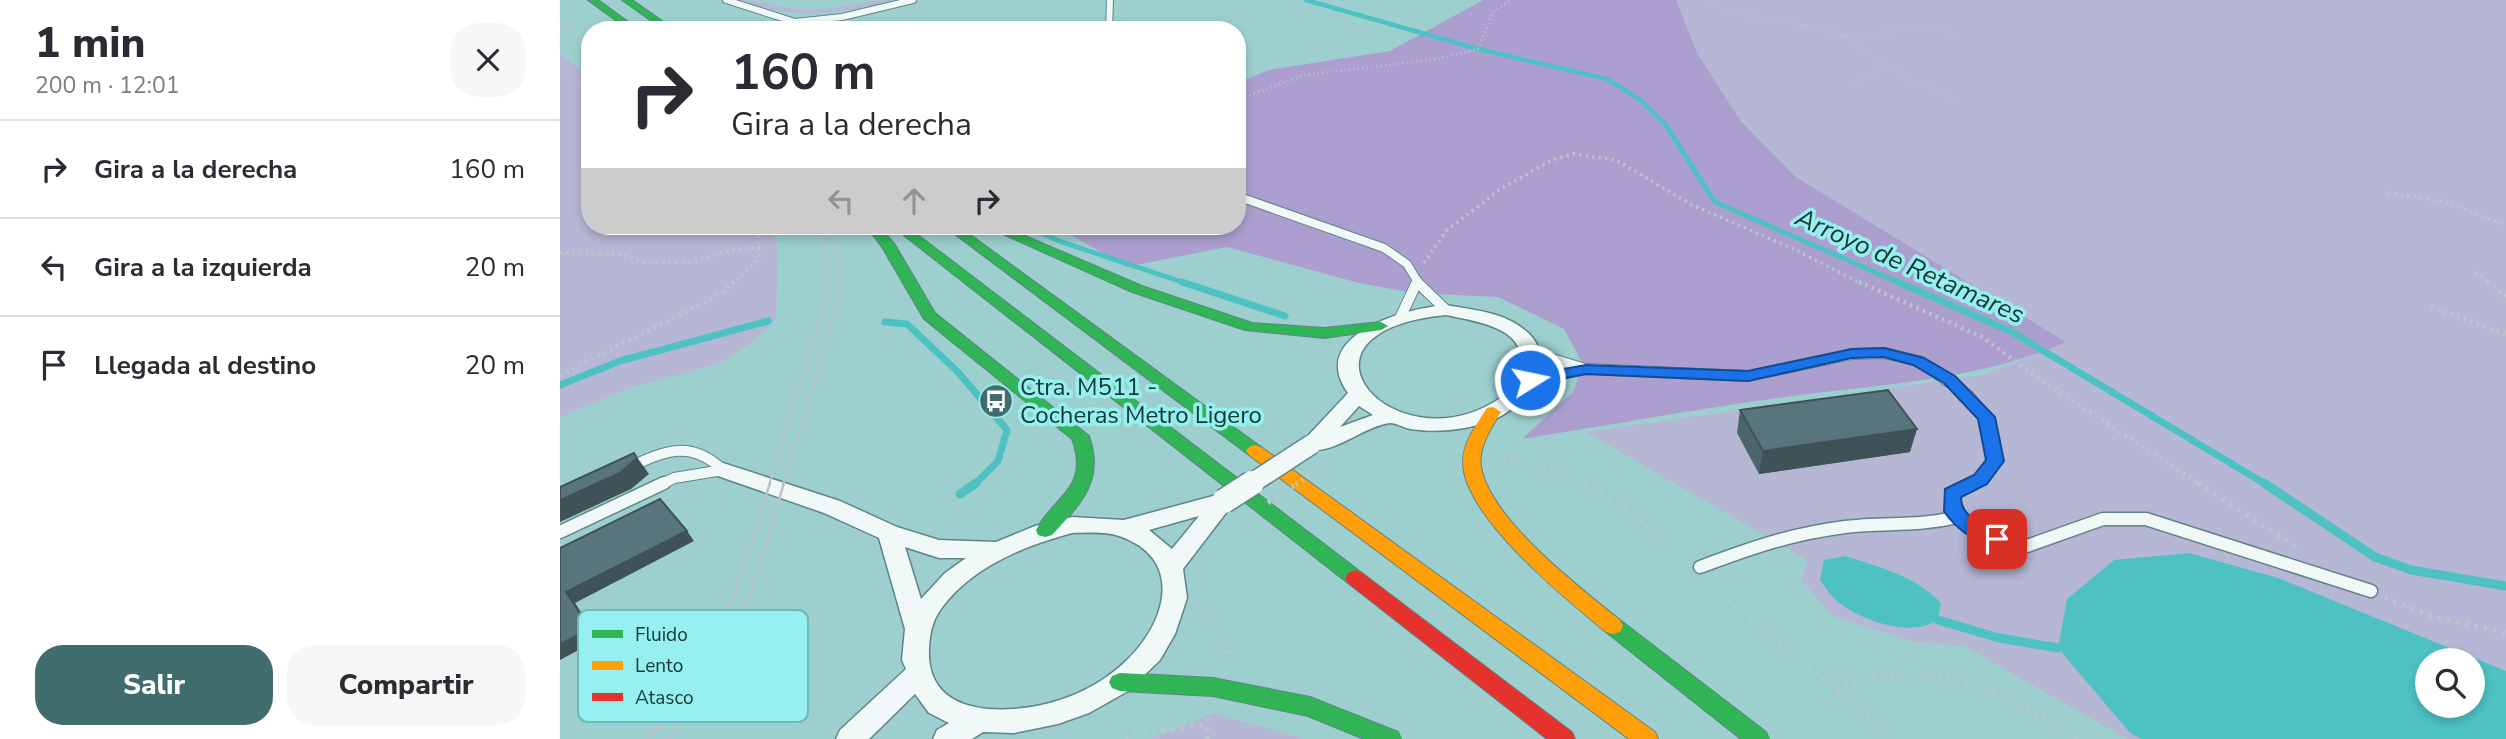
<!DOCTYPE html>
<html lang="es">
<meta charset="utf-8">
<style>
:root{--surface:#fff;--page:#f7f7f7;--text:#2b2b33;--muted:#7c7c81;--line:#e1e1e2;--accent:#426d6d}
body{margin:0;font-family:"Nunito Sans",sans-serif;background:var(--page);color:var(--text);height:100vh;display:flex;flex-direction:column;font-size:26px;white-space:nowrap}
*{box-sizing:border-box;margin:0}
p{font-size:23px;color:var(--muted)}
.icon{flex:none;width:38px;height:38px;fill:none;stroke:currentColor;stroke-width:2;stroke-linecap:round;stroke-linejoin:round}
.map{position:relative;flex:1;overflow:hidden}
.sheet{display:flex;flex-direction:column;background:var(--surface);width:560px}
.sheet>*{flex:none}
.top-card{position:absolute;left:21px;top:21px;width:665px;height:214px;border-radius:28px;box-shadow:0 4px 10px #0003;background:#fff;color:var(--text);overflow:hidden}
.controls{position:absolute;left:1855px;top:648px;display:grid;gap:14px}
.controls a{display:grid;place-items:center;width:70px;height:70px;border-radius:50%;background:var(--surface);box-shadow:0 4px 10px #0003;font-size:35px}
.pin{position:absolute;display:grid;place-items:center;width:60px;height:60px;color:#fff;margin:-30px;border-radius:14px;box-shadow:0 4px 10px #0006}
.me{position:absolute;width:77px;margin:-38px;rotate:80deg;stroke-linejoin:round;filter:drop-shadow(0 0 5px #0008)}
.turn{display:flex;align-items:center;gap:24px;height:147px;padding:0 35px;font-size:32px}
.turn .icon{width:91px;height:91px;stroke-width:2.5}
.turn b{display:block;font-size:49px;line-height:60px}
.lanes{display:flex;align-items:center;height:66px;padding:0 35px;background:#0003;justify-content:center;gap:35px;direction:ltr}
.lanes .off{opacity:.35}
.round{display:grid;place-items:center;flex:none;width:74px;height:74px;border-radius:28px;background:var(--page)}
.headline{display:flex;align-items:center;justify-content:space-between;height:119px;padding:0 35px}
h1{font-size:42px;font-weight:800;line-height:52px}
.cta{display:flex;gap:14px;margin-top:auto;padding:14px 35px}
.cta a{flex:1;height:80px;border-radius:28px;background:var(--accent);color:#fff;font-size:28px;font-weight:800;line-height:80px;text-align:center}
.cta a+a{background:var(--page);color:var(--text)}
ul{padding:0;list-style:none}
li{display:flex;align-items:center;gap:21px;height:98px;padding:0 35px;border-top:2px solid var(--line)}
li div{flex:1}
li b{display:block;font-size:26px}
li em{font-style:normal}
main{display:flex;flex:1;min-height:0}
.map>svg:first-child{display:block}
.green{fill:#b6b7d5;fill-rule:evenodd}
.forest{fill:#ac9fd0}
.water{fill:#4ec2c3;fill-rule:evenodd}
.lines{fill:none;stroke-linecap:round;stroke-linejoin:round}
.stream-far3{stroke:#4ec2c3;stroke-width:4.5}
.stream-far2{stroke:#4ec2c3;stroke-width:5}
.stream-far1{stroke:#4ec2c3;stroke-width:7}
.stream{stroke:#4ec2c3;stroke-width:9}
.lane-far3-casing{stroke:#608585;stroke-width:8}
.lane-far2-casing{stroke:#608585;stroke-width:10}
.lane-far1-casing{stroke:#608585;stroke-width:12}
.lane-casing{stroke:#608585;stroke-width:15}
.street-casing{stroke:#608585;stroke-width:3}
.fast-casing{stroke:#608585;stroke-width:2}
.slow-casing{stroke:#608585;stroke-width:2}
.jam-casing{stroke:#608585;stroke-width:2}
.path-far3{stroke:#bac9c9;stroke-width:2.5;stroke-dasharray:1 3.5;stroke-linecap:butt}
.path-far2{stroke:#bac9c9;stroke-width:3.5;stroke-dasharray:2 4.5;stroke-linecap:butt}
.path-far1{stroke:#bac9c9;stroke-width:4.5;stroke-dasharray:2 5;stroke-linecap:butt}
.path{stroke:#bac9c9;stroke-width:5;stroke-dasharray:2.5 7;stroke-linecap:butt}
.lane-far3{stroke:#f0f8f8;stroke-width:6}
.lane-far2{stroke:#f0f8f8;stroke-width:8}
.lane-far1{stroke:#f0f8f8;stroke-width:10}
.lane{stroke:#f0f8f8;stroke-width:12}
.street{fill:#f0f8f8;fill-rule:evenodd}
.fast{fill:#30b455;fill-rule:evenodd}
.slow{fill:#ff9f0a;fill-rule:evenodd}
.jam{fill:#e5322d;fill-rule:evenodd}
.tram-far1{stroke:#b8c6c6;stroke-width:2}
.tram{stroke:#b8c6c6;stroke-width:2.5}
.street-bridge-far1-casing{stroke:#608585;stroke-width:22;stroke-linecap:butt}
.street-bridge-casing{stroke:#608585;stroke-width:27;stroke-linecap:butt}
.path-bridge-far1{stroke:#bac9c9;stroke-width:4.5;stroke-dasharray:2 5;stroke-linecap:butt}
.path-bridge{stroke:#bac9c9;stroke-width:5;stroke-dasharray:2.5 7;stroke-linecap:butt}
.street-bridge-far1{stroke:#f0f8f8;stroke-width:19}
.street-bridge{stroke:#f0f8f8;stroke-width:24}
.wall{fill:#4c656c}
.shaded-wall{fill:#3e5258}
.building{fill:#58757e;stroke:#3e5258;stroke-width:2}
.route{fill:#1a73e8;stroke:#114b97;stroke-width:2}
.labels{text-anchor:middle;dominant-baseline:central;stroke-width:7;stroke-linejoin:round;paint-order:stroke}
.poi-label{font-size:24px;fill:#113838;stroke:#96f0f0;text-anchor:start}
.water-label{font-size:26px;font-style:italic;fill:#183535;stroke:#96f0f0}
.key{fill:#96f0f0;stroke:#6eb9b9;stroke-width:2}
.key-label{font-size:19px;fill:#113838}
</style>
<main>
<section class="sheet">
<div class="headline"><div><h1>1 min</h1><p>200 m · 12:01</p></div><a class="round"><svg class="icon" aria-label="close" viewBox="0 0 24 24"><path d="M6 6l12 12M18 6L6 18"/></svg></a></div>
<ul>
<li><svg class="icon" aria-label="right" viewBox="0 0 24 24"><path d="M7 20v-9h11M14 6l5 5-5 5"/></svg><div><b>Gira a la derecha</b></div><em>160 m</em></li>
<li><svg class="icon" aria-label="left" viewBox="0 0 24 24"><path d="M17 20v-9H6M10 6l-5 5 5 5"/></svg><div><b>Gira a la izquierda</b></div><em>20 m</em></li>
<li><svg class="icon" aria-label="arrive" viewBox="0 0 24 24"><path d="M6 21V4h12l-3 4 3 4H6"/></svg><div><b>Llegada al destino</b></div><em>20 m</em></li>
</ul>
<div class="cta"><a>Salir</a><a>Compartir</a></div>
</section>
<div class="map">
<svg width="1946" height="739" viewBox="0 0 1946 739">
<rect width="100%" height="100%" fill="#9dcfcf"/>
<!-- green -->
<g class="green">
<path d="M178,0C201,0 221,9 244,10C274,11 303,0 333,0C278,16 232,20 178,0Z"/>
<path d="M1116,0H1946V739H1567L1404,646L1355,642L1274,617L1241,580L1247,560L1026,432L1423,375L1506,342L1236,177L1180,120L1141,63ZM1867,660H1913V705H1867Z"/>
<path d="M0,54L30,77V226H210L218,248L216,319L192,342L160,363L69,388L0,417Z"/>
<path d="M654,713L744,739H591Z"/>
</g>
<!-- forest -->
<path class="forest" d="M923,0H1116L1137,53L1180,120L1236,177L1506,342C1417,381 1320,384 1225,397C1137,409 1050,425 962,439L1013,392L1023,364L1004,329L938,297L853,293L799,283L667,247L566,267L496,226H677V83L709,70L830,51Z"/>
<!-- water -->
<g class="water">
<path d="M1629,553L1718,578L1946,671V739H1582L1570,733L1498,648L1507,599L1554,560ZM1867,660H1913V705H1867Z"/>
<path d="M1285,556C1320,567 1355,576 1381,603L1378,620C1350,638 1303,621 1278,602C1271,596 1265,587 1260,580L1264,560Z"/>
</g>
<g class="lines">
<!-- stream-far3 -->
<path class="stream-far3" d="M746,0L918,49L1047,79L1080,100L1106,125"/>
<!-- stream-far2 -->
<g class="stream-far2">
<path d="M1105,124L1155,202L1342,284"/>
<path d="M467,226L499,241L628,284"/>
</g>
<!-- stream-far1 -->
<g class="stream-far1">
<path d="M622,282L725,316"/>
<path d="M1338,282L1452,332L1707,485"/>
<path d="M325,322L347,324L398,372L447,430L438,461L414,485"/>
<path d="M0,385L60,361L208,321"/>
</g>
<!-- stream -->
<g class="stream">
<path d="M1704,483L1815,557L1851,570L1946,586"/>
<path d="M400,494L416,483"/>
<path d="M1378,620L1439,638L1498,648"/>
</g>
<!-- lane-far3 casing -->
<g class="lane-far3-casing">
<g id="lane-far3">
<path d="M166,0L235,22L282,17L353,0"/>
<path d="M549,30L550,0"/>
</g>
</g>
<!-- lane-far2 casing -->
<g class="lane-far2-casing">
<path id="lane-far2" d="M677,196L824,248L847,264L859,284"/>
</g>
<!-- lane-far1 casing -->
<g class="lane-far1-casing">
<g id="lane-far1">
<path d="M857,282L886,310"/>
<path d="M840,318L857,282"/>
<path d="M972,353L1022,368"/>
<path d="M970,380L1026,369L1188,376L1292,354L1324,353L1359,361L1409,396L1426,417L1435,461L1421,480L1411,485"/>
<path d="M70,467C106,450 131,440 163,470"/>
<path d="M100,485L114,478L163,470"/>
</g>
</g>
<!-- lane casing -->
<g class="lane-casing">
<g id="lane">
<path d="M1415,483L1392,494L1394,511L1409,527L1437,539L1467,546L1543,519H1586L1811,591"/>
<path d="M0,532L104,483"/>
<path d="M1140,567C1191,548 1230,534 1285,527C1326,522 1356,527 1398,517"/>
</g>
</g>
<!-- street casing -->
<g class="street-casing">
<g id="street">
<path d="M886,305C914,310 944,312 966,331C1002,361 963,410 930,421C905,430 877,433 851,429C844,428 837,423 830,423C803,426 772,457 745,449L742,444L745,439L788,393C746,335 846,308 886,305ZM886,315C913,321 968,327 960,366C958,378 952,389 942,397C836,471 711,332 886,315ZM799,406L813,415L780,427Z"/>
<path d="M163,463L280,501L337,527L379,540L436,542L475,526L512,517L564,520L664,493L672,495L675,501L623,569L627,598L615,634L600,660L568,691L529,713L498,724L454,733L423,732L412,739H373L377,730L389,723L369,713L355,694L309,739H276L280,730L346,669L342,660L345,629L319,538L264,513L155,475L152,470L155,465ZM639,516L612,549L589,530ZM512,533C527,533 545,531 559,536C624,558 607,621 568,659C538,689 496,706 454,709C411,712 366,701 369,648C370,634 372,621 381,609C411,567 464,546 512,533ZM345,547L379,558H406L385,573L361,599Z"/>
</g>
</g>
<!-- fast casing -->
<g class="fast-casing">
<g id="fast">
<path d="M28,0H38L79,30H69Z"/>
<path d="M62,0H72L115,30H104Z"/>
<path d="M306,226H319L335,245L375,313L529,436C545,481 520,504 492,535L485,537L478,535L476,530C495,495 530,488 512,439L364,319L322,247Z"/>
<path d="M332,226H346L802,573L805,578L802,583L795,586L788,583Z"/>
<path d="M384,226H398L701,447L704,451L701,455H689Z"/>
<path d="M425,226H442L582,286L692,323L764,328L821,322L828,326L821,330L764,338L685,330L572,292Z"/>
<path d="M1053,618L1060,620L1206,732L1209,739H1181L1046,632L1043,626L1046,620Z"/>
<path d="M560,673L653,678L750,697L838,732L841,739H804L748,716L653,696L560,691L552,688L549,682L552,676Z"/>
</g>
</g>
<!-- slow casing -->
<g class="slow-casing">
<g id="slow">
<path d="M933,407L941,412C931,428 918,447 921,467C930,519 1019,587 1060,620L1063,626L1060,632L1053,634L1046,632C1006,599 903,516 903,462C903,442 917,424 927,408Z"/>
<path d="M695,445L701,447L1095,732L1098,739H1069L689,455L686,451L689,447Z"/>
</g>
</g>
<!-- jam casing -->
<g class="jam-casing">
<path id="jam" d="M795,570L802,573L1012,732L1015,739H987L788,583L785,578L788,573Z"/>
</g>
<!-- path-far3 -->
<g class="path-far3">
<path d="M1152,0L1165,11L1259,28L1285,36L1348,80L1396,98"/>
<path d="M1286,36L1329,32L1351,25L1394,33"/>
<path d="M0,68L30,92"/>
<path d="M1289,86L1327,68"/>
<path d="M677,100L744,75L877,59L918,49L933,12L952,0"/>
</g>
<!-- path-far2 -->
<g class="path-far2">
<path d="M1828,193L1884,202L1946,225"/>
<path d="M0,253L62,254L85,262H129L174,250L201,247"/>
<path d="M864,263L886,231L939,190L992,160L1014,154L1056,160L1132,205L1234,249L1302,284"/>
<path d="M1916,272L1930,284"/>
<path d="M172,284L199,259V226"/>
</g>
<!-- path-far1 -->
<g class="path-far1">
<path d="M1299,282L1422,337L1478,378L1641,485"/>
<path d="M1928,282L1946,297"/>
<path d="M1871,307L1946,334"/>
<path d="M0,375L161,294L174,282"/>
<path d="M866,443L883,452"/>
<path d="M943,460L995,470L1027,485"/>
</g>
<!-- path -->
<g class="path">
<path d="M1024,483L1065,509L1129,558"/>
<path d="M1638,483L1736,547"/>
<path d="M1149,579L1161,595L1338,739"/>
<path d="M1825,597L1872,617L1946,633"/>
<path d="M639,601L666,646L667,658"/>
<path d="M1276,689C1293,684 1310,676 1327,674C1397,664 1464,706 1522,739"/>
<path d="M566,739L574,734L646,725"/>
<path d="M647,739L648,719"/>
</g>
<!-- lane-far3 -->
<use href="#lane-far3" class="lane-far3"/>
<!-- lane-far2 -->
<use href="#lane-far2" class="lane-far2"/>
<!-- lane-far1 -->
<use href="#lane-far1" class="lane-far1"/>
<!-- lane -->
<use href="#lane" class="lane"/>
<!-- street -->
<use href="#street" class="street"/>
<!-- fast -->
<use href="#fast" class="fast"/>
<!-- slow -->
<use href="#slow" class="slow"/>
<!-- jam -->
<use href="#jam" class="jam"/>
<!-- tram-far1 -->
<g class="tram-far1">
<path d="M0,25L30,46"/>
<path d="M209,485L267,302L269,262L264,244L254,226"/>
<path d="M223,485L280,295L281,259L268,226"/>
</g>
<!-- tram -->
<g class="tram">
<path d="M88,739C159,668 180,576 210,483"/>
<path d="M107,739C177,663 195,579 224,483"/>
</g>
<!-- street-bridge-far1 casing -->
<g class="street-bridge-far1-casing">
<path id="street-bridge-far1" d="M689,485L752,444"/>
</g>
<!-- street-bridge casing -->
<g class="street-bridge-casing">
<path id="street-bridge" d="M664,501L692,483"/>
</g>
<!-- path-bridge-far1 -->
<path class="path-bridge-far1" d="M736,485L771,461"/>
<!-- path-bridge -->
<g class="path-bridge">
<path d="M708,503L738,483"/>
<path d="M666,531L680,522"/>
</g>
<!-- street-bridge-far1 -->
<use href="#street-bridge-far1" class="street-bridge-far1"/>
<!-- street-bridge -->
<use href="#street-bridge" class="street-bridge"/>
</g>
<!-- wall -->
<path class="wall" d="M1180,410L1350,452L1199,474L1177,433Z"/>
<!-- shaded-wall -->
<g class="shaded-wall">
<path d="M1357,429L1350,452L1199,474L1203,451Z"/>
<path d="M74,453L89,474L71,489L0,522V500Z"/>
<path d="M127,531L134,541L15,603L39,639L0,660V644L6,592Z"/>
<path d="M69,618L76,627L100,665L77,678L70,669Z"/>
</g>
<!-- building -->
<g class="building">
<path d="M1328,390L1357,429L1203,451L1180,410Z"/>
<path d="M74,453L77,458L60,473L0,500V487Z"/>
<path d="M100,499L127,531L6,592L30,629L0,644V548Z"/>
</g>
<!-- route -->
<path class="route" d="M1324,348L1364,358L1395,376L1435,417L1444,461L1427,484L1401,497C1402,526 1435,520 1446,539L1443,544C1423,551 1394,527 1384,511L1385,489L1414,475L1426,460L1418,419L1384,383L1353,365L1324,357L1292,358L1188,381L1026,374L970,385L962,380L970,375L1026,365L1188,371L1292,349Z"/>
<!-- icons -->
<defs>
<g id="bus-disc" transform="scale(1.75)"><circle r="9.5" fill="#426d6d" stroke="#96f0f0"/><path d="M-5-6H5V4H4V6H2V4H-2V6H-4V4H-5ZM-3.5-4V0h7V-4ZM-3.5 1.2v1.5H-2V1.2ZM2 1.2v1.5H3.5V1.2Z" fill="#fff"/></g>
</defs>
<g fill-rule="evenodd">
<use href="#bus-disc" x="436" y="401"/>
</g>
<g class="labels">
<!-- poi labels -->
<g class="poi-label">
<text x="460" y="387">Ctra. M511 -<tspan x="460" dy="28">Cocheras Metro Ligero</tspan></text>
</g>
<!-- water labels -->
<g class="water-label">
<text transform="translate(1350 266) rotate(24)">Arroyo de Retamares</text>
</g>
</g>
<!-- legend -->
<rect x="18" y="610" width="230" height="112" rx="10" class="key"/>
<rect x="32" y="630" width="31" height="8" fill="#30b455"/>
<rect x="32" y="661" width="31" height="9" fill="#ff9f0a"/>
<rect x="32" y="693" width="31" height="8" fill="#e5322d"/>
<g class="key-label">
<text x="75" y="641">Fluido</text>
<text x="75" y="672">Lento</text>
<text x="75" y="704">Atasco</text>
</g>
</svg>
<div class="controls">
<a><svg class="icon" aria-label="search" viewBox="0 0 24 24"><circle cx="10" cy="10" r="6"/><path d="M15 15l6 6"/></svg></a>
</div>
<div class="pin" style="left:1437px;top:539px;background:#d93025"><svg class="icon" aria-label="arrive" viewBox="0 0 24 24"><path d="M6 21V4h12l-3 4 3 4H6"/></svg></div>
<svg class="me" style="left:970px;top:380px" viewBox="-20 -20 40 40"><circle r="17" fill="#1a73e8" stroke="#fff" stroke-width="3"/><path d="M0-11L8 9 0 5-8 9z" fill="#fff"/></svg>
<div class="top-card">
<div class="turn"><svg class="icon" aria-label="right" viewBox="0 0 24 24"><path d="M7 20v-9h11M14 6l5 5-5 5"/></svg><div><b>160 m</b>Gira a la derecha</div></div>
<div class="lanes"><svg class="icon off" aria-label="left" viewBox="0 0 24 24"><path d="M17 20v-9H6M10 6l-5 5 5 5"/></svg><svg class="icon off" aria-label="ahead" viewBox="0 0 24 24"><path d="M12 20V5M6 11l6-6 6 6"/></svg><svg class="icon" aria-label="right" viewBox="0 0 24 24"><path d="M7 20v-9h11M14 6l5 5-5 5"/></svg></div>
</div>
</div>
</main>
